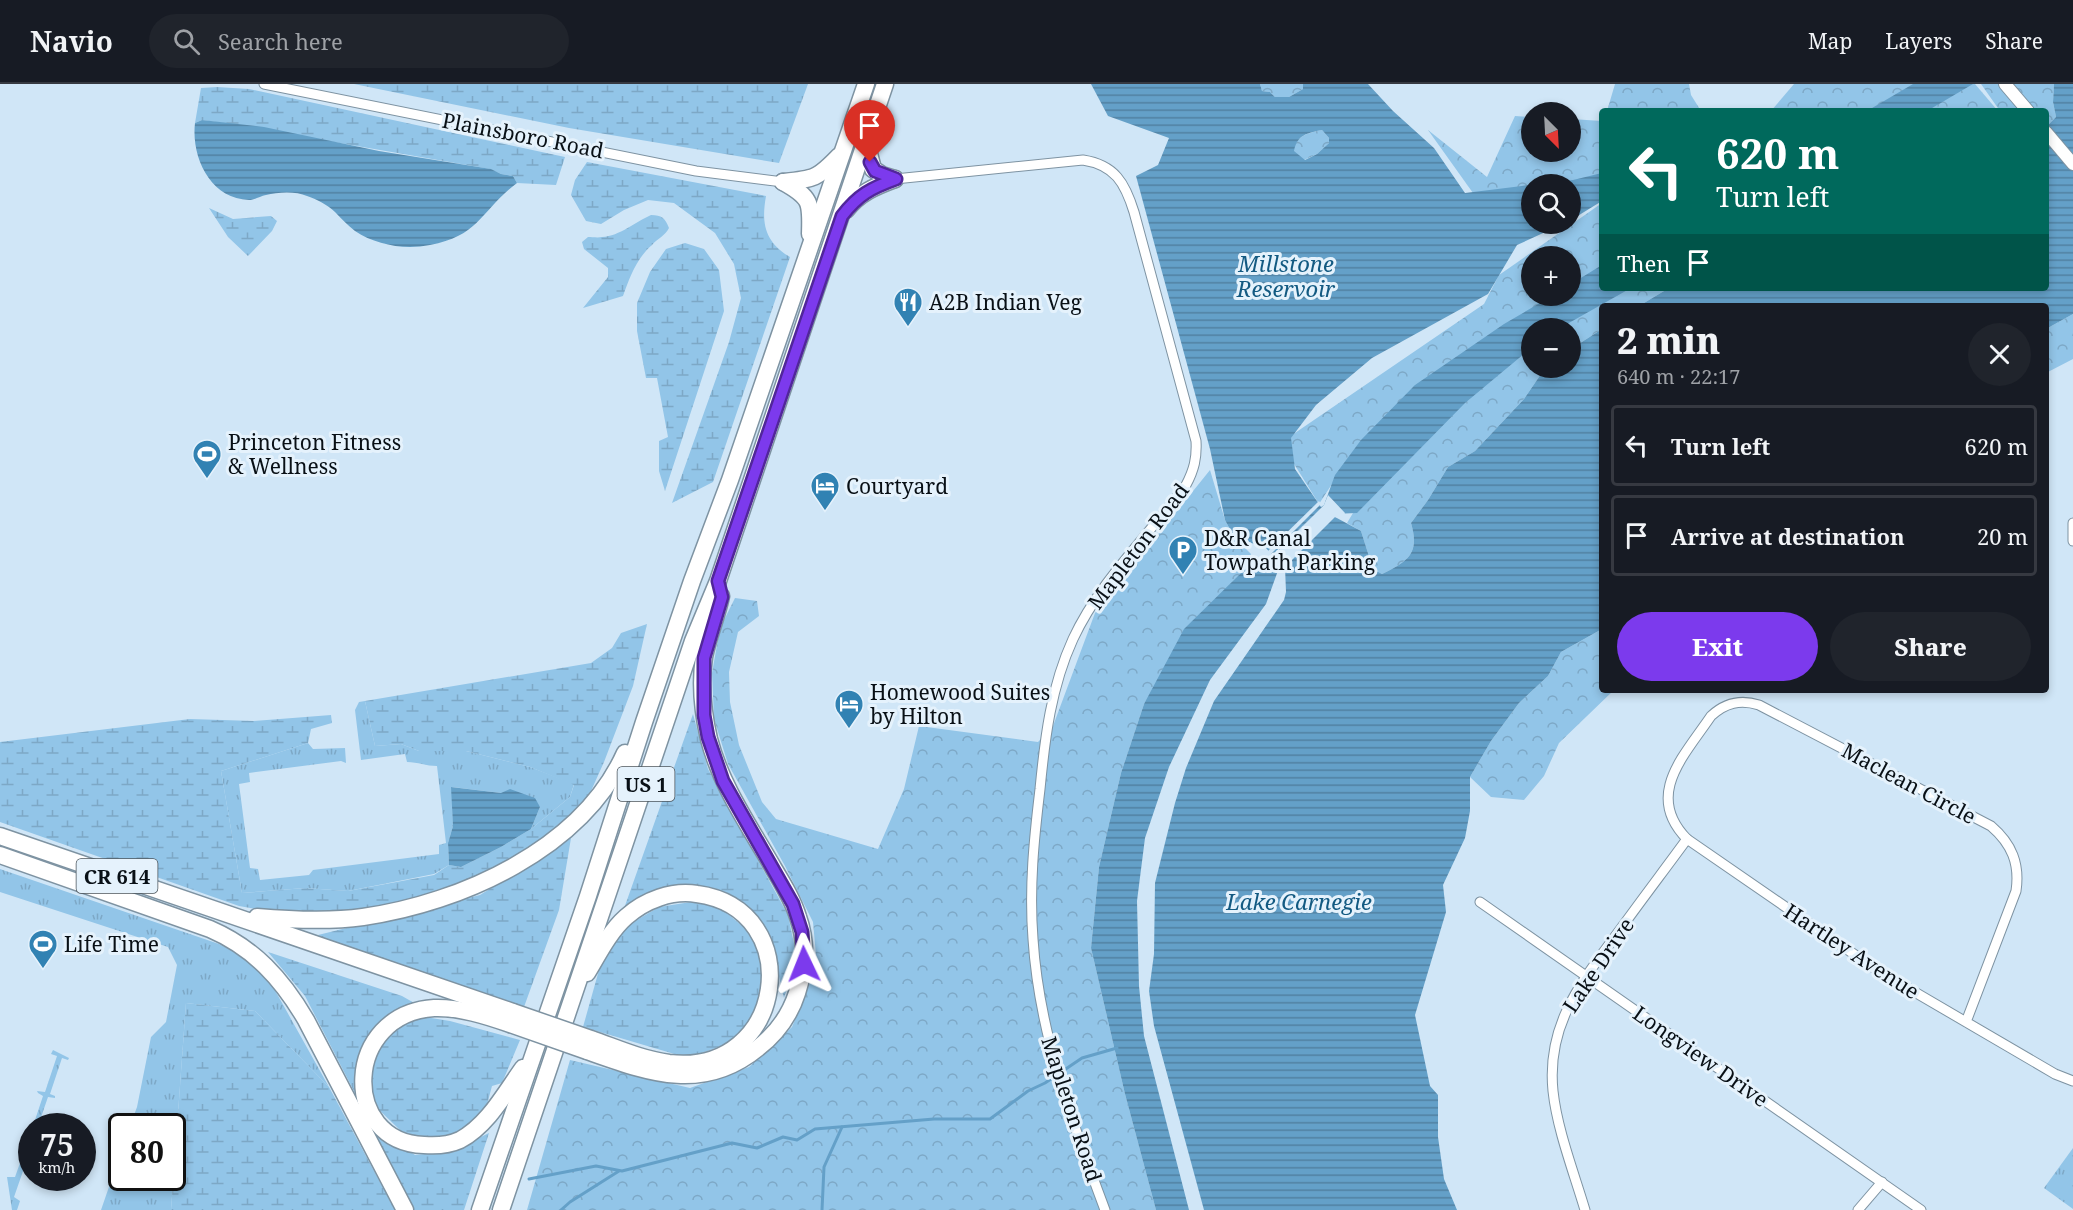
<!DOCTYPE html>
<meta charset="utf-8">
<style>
:root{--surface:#171b24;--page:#20242c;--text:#f1f3f6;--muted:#9ea1a6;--line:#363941;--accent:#7c3aed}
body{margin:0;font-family:"Noto Serif",serif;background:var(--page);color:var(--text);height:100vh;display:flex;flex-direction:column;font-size:22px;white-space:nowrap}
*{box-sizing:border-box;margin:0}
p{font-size:20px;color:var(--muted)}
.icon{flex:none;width:33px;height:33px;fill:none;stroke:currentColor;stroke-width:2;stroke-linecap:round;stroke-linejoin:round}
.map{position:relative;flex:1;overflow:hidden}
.details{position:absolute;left:1599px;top:219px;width:450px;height:390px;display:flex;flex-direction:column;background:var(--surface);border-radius:6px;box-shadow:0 3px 9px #0003}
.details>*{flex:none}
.banner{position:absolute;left:1599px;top:24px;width:450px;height:183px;border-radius:6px;box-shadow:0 3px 9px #0003;background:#00695c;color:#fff;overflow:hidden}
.needle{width:39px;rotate:156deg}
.fabs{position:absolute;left:1521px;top:18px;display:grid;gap:12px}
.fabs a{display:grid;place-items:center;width:60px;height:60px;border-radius:50%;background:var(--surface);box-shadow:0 3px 9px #0003;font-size:30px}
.speed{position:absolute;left:18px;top:1029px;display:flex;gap:12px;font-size:30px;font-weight:700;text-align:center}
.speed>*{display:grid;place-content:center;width:78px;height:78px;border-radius:50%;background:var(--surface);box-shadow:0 3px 9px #0003;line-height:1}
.speed small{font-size:15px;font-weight:400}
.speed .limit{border:3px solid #111;border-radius:9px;background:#fff;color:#111}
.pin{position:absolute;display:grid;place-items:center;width:51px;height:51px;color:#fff;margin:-62px -26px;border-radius:50% 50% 50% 0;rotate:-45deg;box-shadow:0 0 6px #0007}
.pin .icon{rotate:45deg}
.me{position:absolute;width:66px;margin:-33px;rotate:358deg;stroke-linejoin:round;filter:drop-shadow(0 0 4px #0008)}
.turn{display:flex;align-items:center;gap:21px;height:126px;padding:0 18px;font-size:27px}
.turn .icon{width:78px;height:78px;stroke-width:2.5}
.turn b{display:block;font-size:42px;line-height:51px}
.then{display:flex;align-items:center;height:57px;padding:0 18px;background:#0003;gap:12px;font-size:22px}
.round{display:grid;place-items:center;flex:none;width:63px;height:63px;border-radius:32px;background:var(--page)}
.head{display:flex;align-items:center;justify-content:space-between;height:102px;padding:0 18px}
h1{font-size:36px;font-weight:800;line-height:45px}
.action{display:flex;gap:12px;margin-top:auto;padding:12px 18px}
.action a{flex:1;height:69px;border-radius:36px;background:var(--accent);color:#fff;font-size:24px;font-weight:800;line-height:69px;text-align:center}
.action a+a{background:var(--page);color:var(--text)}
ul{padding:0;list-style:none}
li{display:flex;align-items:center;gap:18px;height:81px;margin:0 12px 9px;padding:0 6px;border:3px solid var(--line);border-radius:6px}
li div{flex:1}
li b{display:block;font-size:22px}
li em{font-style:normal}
header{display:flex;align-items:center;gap:36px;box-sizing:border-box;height:84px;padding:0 30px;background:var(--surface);border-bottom:2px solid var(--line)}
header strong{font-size:28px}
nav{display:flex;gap:33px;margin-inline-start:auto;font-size:21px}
.search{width:420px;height:54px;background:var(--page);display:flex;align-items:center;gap:15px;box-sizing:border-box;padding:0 21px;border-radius:33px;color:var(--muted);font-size:22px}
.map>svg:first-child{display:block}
.grass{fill:url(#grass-tufts)}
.forest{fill:url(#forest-crowns);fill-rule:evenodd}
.wetland{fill:url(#wetland-marsh)}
.water{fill:url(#water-rules);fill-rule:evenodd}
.pier{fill:#d0e6f7}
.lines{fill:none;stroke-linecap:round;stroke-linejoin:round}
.stream{stroke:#64a0c8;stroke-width:3}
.minor-casing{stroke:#7e93a2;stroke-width:11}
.tertiary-casing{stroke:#7e93a2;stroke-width:14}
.trunk-casing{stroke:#7e93a2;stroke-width:19}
.minor{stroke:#fff;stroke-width:9}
.tertiary{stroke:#fff;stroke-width:12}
.trunk{stroke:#fff;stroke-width:16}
.trunk-bridge-casing{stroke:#7e93a2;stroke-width:19;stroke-linecap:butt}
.trunk-bridge{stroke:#fff;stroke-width:16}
.route-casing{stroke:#51269a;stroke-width:15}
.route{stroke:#7c3aed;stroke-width:10}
.labels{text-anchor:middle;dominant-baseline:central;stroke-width:6;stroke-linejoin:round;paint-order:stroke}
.shield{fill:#e5f2fc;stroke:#4b545b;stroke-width:1.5}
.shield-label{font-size:20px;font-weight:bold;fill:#091016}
.street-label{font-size:21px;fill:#091016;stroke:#e5f2fc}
.poi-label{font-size:21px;fill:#091016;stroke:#e5f2fc;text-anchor:start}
.water-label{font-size:22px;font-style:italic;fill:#135a82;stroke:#e5f2fc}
</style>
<header>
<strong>Navio</strong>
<div class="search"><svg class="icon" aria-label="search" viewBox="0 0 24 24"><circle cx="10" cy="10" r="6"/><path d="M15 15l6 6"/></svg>Search here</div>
<nav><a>Map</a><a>Layers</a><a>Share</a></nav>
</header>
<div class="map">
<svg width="2073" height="1126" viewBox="0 0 2073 1126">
<defs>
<pattern id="grass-tufts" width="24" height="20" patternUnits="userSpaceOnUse" patternTransform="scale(1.5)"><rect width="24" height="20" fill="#92c5e8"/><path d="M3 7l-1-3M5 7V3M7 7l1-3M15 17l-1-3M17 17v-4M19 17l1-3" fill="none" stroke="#7da8c6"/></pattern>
<pattern id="forest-crowns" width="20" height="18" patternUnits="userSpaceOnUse" patternTransform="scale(1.5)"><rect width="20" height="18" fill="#92c5e8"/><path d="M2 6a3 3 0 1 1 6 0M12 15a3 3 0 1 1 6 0" fill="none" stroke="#7da8c6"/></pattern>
<pattern id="wetland-marsh" width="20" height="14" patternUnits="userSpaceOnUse" patternTransform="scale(1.5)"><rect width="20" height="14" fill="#92c5e8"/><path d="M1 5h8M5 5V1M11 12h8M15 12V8" fill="none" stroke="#7da8c6"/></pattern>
<pattern id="water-rules" width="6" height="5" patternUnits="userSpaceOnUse" patternTransform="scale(1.5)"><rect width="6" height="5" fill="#64a0c8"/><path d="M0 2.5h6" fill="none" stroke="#5181a1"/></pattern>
</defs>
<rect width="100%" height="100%" fill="#d0e6f7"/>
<!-- grass -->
<g class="grass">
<path d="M365,617L375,662L401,660L419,667H466L530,683L574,700L570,713L531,745L540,723L501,709L452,703L453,742L448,759L449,781L434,790L348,807L305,804L242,809L221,687L308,659L313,665L345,664L346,679L341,677L249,689L250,698L239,700L250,784L258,785L260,796L309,791L313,786L439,770V761L446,759L437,682C426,682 418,678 407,678L405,670L361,676L355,626L359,618Z"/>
<path d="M0,785L219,860L237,869L267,892L329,1003L255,927L186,919L171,1126H101L121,1068L122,1094H172V1042H130L137,1023L151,953L166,938L177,881L168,863L0,808Z"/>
<path d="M53,966L69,974L68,976L62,974L50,1010L55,1012V1014L48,1013L38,1042H33L43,1012L38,1009L37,1007L45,1008L57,972L51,970Z"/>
<path d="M20,1059L31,1063V1067H30L14,1113L20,1117L17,1126H12L7,1093H15L25,1065L19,1063Z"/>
<path d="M2073,1064V1125L2044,1104Z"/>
</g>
<!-- forest -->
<g class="forest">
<path d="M1260,0H1303V5L1289,13H1275L1270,8L1262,7Z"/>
<path d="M1615,0H1689L1691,11L1701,27H1607Z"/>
<path d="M1794,0H1975L1998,27H1771Z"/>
<path d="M1981,0H2054L2053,18L2056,33L2046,43V27H2000Z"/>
<path d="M1515,32L1531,33L1532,68H1570L1571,35L1602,37V103L1532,100L1531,106L1473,109L1428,46L1487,93Z"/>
<path d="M1322,46L1329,54V59L1317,70L1304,76L1293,67C1297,51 1308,49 1322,46Z"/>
<path d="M1602,119V204H1669L1639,222H1602V245L1571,265L1570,244H1532V284H1548L1541,290L1524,315L1475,367L1448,383L1428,416L1411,439C1420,470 1408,477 1382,490L1373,485L1361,447L1347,439L1356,424L1332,400L1319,420L1286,367L1292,351L1484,220L1499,191ZM1532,172H1570V212H1532Z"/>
<path d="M2073,230V275L2046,289V245Z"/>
<path d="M1210,386L1225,436L1234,453L1251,470L1244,486L1231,499L1144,620L1121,689L1099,783L1091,864L1125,1010L1156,1126H527L570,976L690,1004L749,983L792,943L817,882L813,838L785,782L728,680L714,635L712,589L720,544L735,514L757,517L759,532L738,548L729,588L730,618L739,661L762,718L776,735L878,765L904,705L919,642L1038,658L1053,642L1095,529Z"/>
<path d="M1602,545V606H1614L1559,659L1544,692L1524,716L1491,713L1470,693L1491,657L1519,619L1548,592L1561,568Z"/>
</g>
<!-- wetland -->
<g class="wetland">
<path d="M354,0H808L779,79L569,44Z"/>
<path d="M217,3L249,5L565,73L556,101L517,99L513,92L501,90L490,85L223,39L202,36L195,39L201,4Z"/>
<path d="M587,78L766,112C761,140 765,158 790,173L713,398L672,419L729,258L741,214L734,180L715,149L674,119L648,116L624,126L601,140L586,137L571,111L575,96Z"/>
<path d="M209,124L233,135L271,132L277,137L272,147L248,172L228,153Z"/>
<path d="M651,131C662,131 665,134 669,144C665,152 658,154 652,161C636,175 630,193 623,212L583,224L608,193V184L584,165L582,158L588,153C592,153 598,154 602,153C620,152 635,138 651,131Z"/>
<path d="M685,159L704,165L719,186L724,227L665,407L659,387V357L668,353L657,294H646L637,247V219L650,188L666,165Z"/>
<path d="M647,540L633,602L604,678L591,707L573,732L545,755L494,784L452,803L388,822L341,829L289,831L239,822L0,738V658L190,635L254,637L331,631L332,639L311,645L308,659L221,687L242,809L305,804L348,807L434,791L449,781L461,783L501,763L531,745L570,713L574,701L530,683L466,667H419L401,660L375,662L365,617L591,579L612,564L621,549Z"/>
<path d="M693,630L708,685L788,831L797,874L784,914L769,850L742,817L699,802L621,833Z"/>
<path d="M571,754L559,826L524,923L351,869L318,851L480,811Z"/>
<path d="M710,815L752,850L765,886L757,928L732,958L688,974L583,943L599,886L625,843L659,823Z"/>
<path d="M268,868L402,912L416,920L382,936L364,958L355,987L358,1015L305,912Z"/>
<path d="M186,919L255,927L329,1003L395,1126H171Z"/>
<path d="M425,933L450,937L520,956L502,999L492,1002L485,1028L463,1047L430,1057L401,1047L374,1021L370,980L380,960L399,941Z"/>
<path d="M367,1037L415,1071L452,1067L489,1049L464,1126H412Z"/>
</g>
<!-- water -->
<g class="water">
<path d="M1091,0H1260L1262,7L1270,8L1275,13H1289L1303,5V0H1368L1393,27L1434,64L1465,109L1531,101L1532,140H1563L1517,161L1488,210L1372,274L1316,321L1291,354L1295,385L1321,423L1324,421L1335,391L1361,356L1415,301L1504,240L1552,212H1570L1571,200L1602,181V204H1631L1560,244H1532L1531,264L1465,319L1357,429L1332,430L1280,481L1266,520L1210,596L1169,683L1145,754L1137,817L1139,902L1144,952L1189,1126H1156L1125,1010L1091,864L1099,783L1121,689L1144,620L1184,545L1244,486L1272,473L1314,431L1272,471L1266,464L1234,453L1225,436L1210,365L1136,92L1158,81L1169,54L1108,32ZM1322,46L1329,54V59L1317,70L1305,76L1294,67C1297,51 1307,49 1322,46Z"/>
<path d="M1913,0H1973L1927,27H1867Z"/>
<path d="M2054,0H2073V230L2046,245V222H1639L1669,204H2046V43L2056,33L2053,18Z"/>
<path d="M202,36L264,43L379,67L491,85L501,90L513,92L517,99C481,126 480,152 430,161C404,166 376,161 355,147C347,141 341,134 335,128C328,121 316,115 307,112C296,107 278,108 266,111C260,112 255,116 249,116C210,115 191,73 195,39Z"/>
<path d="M1602,89V117L1571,136L1570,100H1537L1573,96Z"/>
<path d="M1602,245V545L1561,568L1548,592L1519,619L1491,657L1470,693V727L1465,754L1443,801L1446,828L1415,931L1430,1002L1438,1011V1053L1444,1095L1457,1126H1204L1154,942L1149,907L1154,870L1155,799L1175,719L1186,684L1214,617L1284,516L1286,508L1285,483L1335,433L1361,447L1373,485L1382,490C1408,477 1420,470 1411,439L1428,416L1448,383L1475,367L1524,315L1541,290L1548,284H1570L1571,265Z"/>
<path d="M451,703L501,709L510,705L535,714L540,723L531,745L501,763L461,783L449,781L448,759L453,742Z"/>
</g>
<!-- pier -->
<g class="pier">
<path d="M1328,411L1345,429L1344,432L1340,433L1343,434L1334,433L1284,483L1282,489V486L1281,489L1278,488L1263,477L1272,473L1324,421Z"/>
<path d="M1319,417L1321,420L1270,471L1267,468Z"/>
</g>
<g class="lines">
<!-- stream -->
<g class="stream">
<path d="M529,1095L596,1082L622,1087L732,1059L757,1064L783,1053L797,1056L815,1045L934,1035H990L1028,1007L1045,999L1082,974L1117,964"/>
<path d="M561,1126L570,1118L619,1087"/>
<path d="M822,1126L824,1083L842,1043"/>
</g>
<!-- minor casing -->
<g class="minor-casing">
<g id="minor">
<path d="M264,0L696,87L783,98"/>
<path d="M895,95L1083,76C1115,81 1125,99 1134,128L1196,357C1197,374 1194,386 1186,401C1148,452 1100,497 1073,555C1051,603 1045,653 1040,705C1034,755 1029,804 1033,855C1039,949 1072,1038 1105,1126"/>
<path d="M2073,439V457"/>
<path d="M1480,818L1921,1126"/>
<path d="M1966,938L2016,807C2020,780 2012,760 1991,742L1759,621C1740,615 1725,619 1711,632C1684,672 1644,711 1687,755L1877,886L2055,990L2073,997"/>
<path d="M1585,1126C1574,1089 1557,1045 1553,1007C1546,938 1584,895 1622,843C1643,814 1665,785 1687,755"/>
<path d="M1858,1126L1882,1098"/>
</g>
</g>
<!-- tertiary casing -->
<g class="tertiary-casing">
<g id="tertiary">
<path d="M2005,0L2028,27"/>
<path d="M2046,48L2073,80"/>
</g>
</g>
<!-- trunk casing -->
<g class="trunk-casing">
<g id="trunk">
<path d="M866,58L873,85L882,91L895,95"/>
<path d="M783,98C812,114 811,119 810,150"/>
<path d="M783,98C814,95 817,95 839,72"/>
<path d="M846,126C859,109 876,102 895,95"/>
<path d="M0,752L513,928"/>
<path d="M0,771L210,845C254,864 282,895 306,936L405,1126"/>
<path d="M257,833C292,836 328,838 363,833C461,819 582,765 625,669"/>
<path d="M587,889C598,871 609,848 626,833C645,816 672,806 697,810C808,825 787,993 669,979C641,975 617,964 591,955"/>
<path d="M510,940C487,932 459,923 434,924C343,930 340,1058 424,1061C436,1062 449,1061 460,1056C488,1041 505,1009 523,984"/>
<path d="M587,967C647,988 702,1010 758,964C776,950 790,931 797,909C805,885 807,858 798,833C793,816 783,800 774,785C750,743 721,702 709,655C703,629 700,599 704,573C708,553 717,532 721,512"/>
<path d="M480,1126L588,812L644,638L692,497L730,396L866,0"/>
<path d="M501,1126L693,557L718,497L885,0"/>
</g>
</g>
<!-- minor -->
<use href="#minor" class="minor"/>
<!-- tertiary -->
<use href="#tertiary" class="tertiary"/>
<!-- trunk -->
<use href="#trunk" class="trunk"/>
<!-- trunk-bridge casing -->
<g class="trunk-bridge-casing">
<g id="trunk-bridge">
<path d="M513,928L591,955"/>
<path d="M510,940L587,967"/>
</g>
</g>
<!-- trunk-bridge -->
<use href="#trunk-bridge" class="trunk-bridge"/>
</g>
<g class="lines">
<!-- route casing -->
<g class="route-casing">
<path id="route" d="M804,880L802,848L793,820L723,697L708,653L704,631V574L722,513L718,497L842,132C858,111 871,104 896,95L875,87L870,78"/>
</g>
<!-- route -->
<use href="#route" class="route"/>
</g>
<!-- icons -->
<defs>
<g id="restaurant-pin" transform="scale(1.5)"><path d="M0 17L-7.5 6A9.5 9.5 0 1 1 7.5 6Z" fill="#3182b3" stroke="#e5f2fc"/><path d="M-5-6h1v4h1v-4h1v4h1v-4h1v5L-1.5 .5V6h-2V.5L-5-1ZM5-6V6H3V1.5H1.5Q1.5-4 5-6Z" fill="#fff"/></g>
<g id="stadium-pin" transform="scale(1.5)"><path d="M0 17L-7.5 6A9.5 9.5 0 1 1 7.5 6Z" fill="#3182b3" stroke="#e5f2fc"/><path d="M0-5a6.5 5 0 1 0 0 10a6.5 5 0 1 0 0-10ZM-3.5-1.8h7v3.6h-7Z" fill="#fff"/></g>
<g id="hotel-pin" transform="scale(1.5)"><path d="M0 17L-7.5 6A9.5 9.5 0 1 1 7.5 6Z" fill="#3182b3" stroke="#e5f2fc"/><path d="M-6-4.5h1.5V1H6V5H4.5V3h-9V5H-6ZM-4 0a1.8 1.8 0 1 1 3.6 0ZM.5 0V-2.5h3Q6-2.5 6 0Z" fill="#fff"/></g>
<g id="parking-pin" transform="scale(1.5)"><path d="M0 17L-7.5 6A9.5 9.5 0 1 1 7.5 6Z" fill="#3182b3" stroke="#e5f2fc"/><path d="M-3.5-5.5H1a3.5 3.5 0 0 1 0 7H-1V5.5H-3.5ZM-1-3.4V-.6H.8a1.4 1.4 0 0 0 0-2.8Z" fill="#fff"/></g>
</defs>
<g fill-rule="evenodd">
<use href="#restaurant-pin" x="908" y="218"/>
<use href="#stadium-pin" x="207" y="370"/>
<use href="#hotel-pin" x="825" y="402"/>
<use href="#parking-pin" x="1183" y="466"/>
<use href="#hotel-pin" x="849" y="620"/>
<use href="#stadium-pin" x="43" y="860"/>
</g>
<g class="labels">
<!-- shield labels -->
<g class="shield">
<rect x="617.5" y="683" width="57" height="34" rx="4.5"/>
<rect x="76.5" y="775" width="81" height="34" rx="4.5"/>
</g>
<g class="shield-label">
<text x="646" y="700">US 1</text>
<text x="117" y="792">CR 614</text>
</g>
<!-- street labels -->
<g class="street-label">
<text transform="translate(523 51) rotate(11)">Plainsboro Road</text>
<text transform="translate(1138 462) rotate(-53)">Mapleton Road</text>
<text transform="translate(1909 699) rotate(28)">Maclean Circle</text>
<text transform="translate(1852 867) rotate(33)">Hartley Avenue</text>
<text transform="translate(1598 881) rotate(-56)">Lake Drive</text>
<text transform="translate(1701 972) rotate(35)">Longview Drive</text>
<text transform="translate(1072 1025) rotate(72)">Mapleton Road</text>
</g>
<!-- poi labels -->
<g class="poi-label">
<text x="929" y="218">A2B Indian Veg</text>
<text x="228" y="358">Princeton Fitness<tspan x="228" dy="24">&amp; Wellness</tspan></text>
<text x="846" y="402">Courtyard</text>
<text x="1204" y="454">D&amp;R Canal<tspan x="1204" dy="24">Towpath Parking</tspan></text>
<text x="870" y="608">Homewood Suites<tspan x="870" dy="24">by Hilton</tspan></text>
<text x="64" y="860">Life Time</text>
</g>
<!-- water labels -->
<g class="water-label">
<text x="1286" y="179">Millstone<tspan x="1286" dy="25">Reservoir</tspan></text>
<text x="1299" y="817">Lake Carnegie</text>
</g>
</g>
</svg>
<div class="fabs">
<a><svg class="needle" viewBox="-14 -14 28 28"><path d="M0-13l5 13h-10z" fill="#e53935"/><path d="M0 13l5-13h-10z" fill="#9ea1a6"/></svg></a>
<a><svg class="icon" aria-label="search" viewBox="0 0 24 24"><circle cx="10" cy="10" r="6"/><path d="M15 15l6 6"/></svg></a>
<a>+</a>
<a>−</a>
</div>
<div class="speed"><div>75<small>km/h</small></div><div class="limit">80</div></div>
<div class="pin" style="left:870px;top:78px;background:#d93025"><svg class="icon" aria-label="arrive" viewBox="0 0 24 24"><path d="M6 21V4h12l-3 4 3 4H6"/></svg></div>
<svg class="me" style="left:804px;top:880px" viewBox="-20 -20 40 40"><path d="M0-17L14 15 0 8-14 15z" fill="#7c3aed" stroke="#fff" stroke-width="4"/></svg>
<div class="banner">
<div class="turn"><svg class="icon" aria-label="left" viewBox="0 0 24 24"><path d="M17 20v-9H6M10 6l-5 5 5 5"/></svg><div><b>620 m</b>Turn left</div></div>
<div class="then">Then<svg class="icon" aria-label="arrive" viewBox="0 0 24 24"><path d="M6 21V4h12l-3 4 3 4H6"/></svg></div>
</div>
<section class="details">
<div class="head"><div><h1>2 min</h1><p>640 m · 22:17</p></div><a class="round"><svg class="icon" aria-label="close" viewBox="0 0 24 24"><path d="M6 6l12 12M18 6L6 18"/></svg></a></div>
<ul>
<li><svg class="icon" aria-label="left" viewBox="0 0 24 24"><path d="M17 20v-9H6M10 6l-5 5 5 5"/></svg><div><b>Turn left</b></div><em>620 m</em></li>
<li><svg class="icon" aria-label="arrive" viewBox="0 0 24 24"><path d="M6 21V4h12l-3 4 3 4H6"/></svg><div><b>Arrive at destination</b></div><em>20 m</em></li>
</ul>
<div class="action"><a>Exit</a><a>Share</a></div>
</section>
</div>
